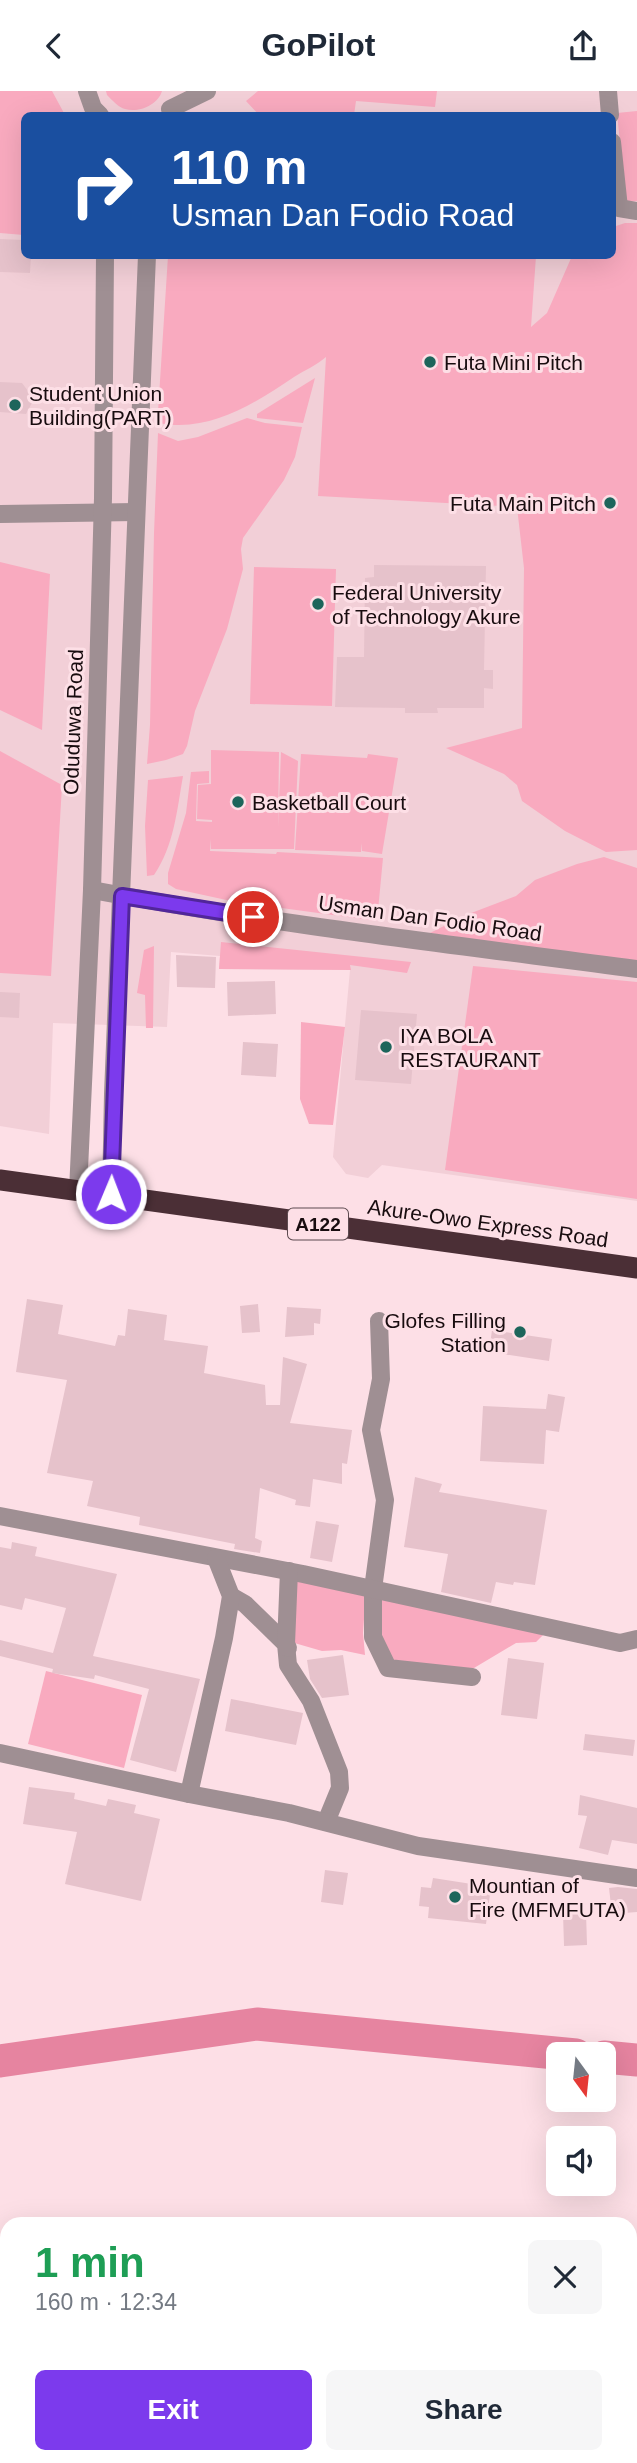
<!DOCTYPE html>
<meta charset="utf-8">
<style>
:root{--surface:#fff;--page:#f6f6f7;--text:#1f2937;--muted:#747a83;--accent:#7c3aed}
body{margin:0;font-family:Arial,sans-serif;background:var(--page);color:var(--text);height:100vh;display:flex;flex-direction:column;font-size:26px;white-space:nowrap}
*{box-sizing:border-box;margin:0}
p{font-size:23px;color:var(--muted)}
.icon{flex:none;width:38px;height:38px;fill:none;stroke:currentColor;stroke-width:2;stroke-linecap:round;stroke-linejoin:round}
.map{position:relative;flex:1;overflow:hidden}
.details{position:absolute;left:0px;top:2126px;width:637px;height:247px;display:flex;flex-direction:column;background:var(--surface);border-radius:21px 21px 0 0;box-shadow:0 7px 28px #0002}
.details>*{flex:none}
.hud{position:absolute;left:21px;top:21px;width:595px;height:147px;border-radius:10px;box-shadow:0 7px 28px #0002;background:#1a4fa0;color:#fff;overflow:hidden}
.needle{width:46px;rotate:165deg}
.buttons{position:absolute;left:546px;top:1951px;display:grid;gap:14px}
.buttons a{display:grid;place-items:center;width:70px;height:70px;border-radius:10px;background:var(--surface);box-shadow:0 7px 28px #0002;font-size:35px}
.pin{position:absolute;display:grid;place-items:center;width:60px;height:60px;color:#fff;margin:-30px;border:4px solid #fff;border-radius:50%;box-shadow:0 2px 7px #0007}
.me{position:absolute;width:77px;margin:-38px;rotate:1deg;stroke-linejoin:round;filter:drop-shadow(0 0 5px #0008)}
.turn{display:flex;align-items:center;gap:24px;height:147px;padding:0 35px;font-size:32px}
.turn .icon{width:91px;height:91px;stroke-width:2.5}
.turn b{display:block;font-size:49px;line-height:60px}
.round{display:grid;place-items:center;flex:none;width:74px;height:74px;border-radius:10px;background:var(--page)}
.summary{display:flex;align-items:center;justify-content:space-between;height:119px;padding:0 35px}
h1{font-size:42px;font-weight:600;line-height:52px;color:#1e9e55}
.button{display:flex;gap:14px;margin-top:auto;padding:14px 35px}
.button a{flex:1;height:80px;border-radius:10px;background:var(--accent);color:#fff;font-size:28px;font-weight:600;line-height:80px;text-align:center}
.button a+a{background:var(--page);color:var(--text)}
header{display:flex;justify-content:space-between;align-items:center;height:91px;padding:0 35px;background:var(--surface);font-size:32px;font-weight:600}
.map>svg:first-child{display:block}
.built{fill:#f2cfd7;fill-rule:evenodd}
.green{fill:#f9aabf}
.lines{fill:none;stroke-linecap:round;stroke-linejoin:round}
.river{stroke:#e684a0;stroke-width:33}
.building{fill:#e6c2cb}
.minor{stroke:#9f8f93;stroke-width:18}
.highway{stroke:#4b2f36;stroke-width:21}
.route-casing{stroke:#51269a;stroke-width:18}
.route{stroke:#7c3aed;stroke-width:12}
.poi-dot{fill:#1d655b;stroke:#fddfe6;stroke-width:2.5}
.labels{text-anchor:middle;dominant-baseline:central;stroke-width:6;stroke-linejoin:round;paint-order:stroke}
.shield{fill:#fddfe6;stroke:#5d4b50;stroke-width:2}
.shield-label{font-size:19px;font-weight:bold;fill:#180c0f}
.poi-label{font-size:21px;fill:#180c0f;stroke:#fddfe6;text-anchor:start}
.street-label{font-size:21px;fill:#180c0f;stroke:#fddfe6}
</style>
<header><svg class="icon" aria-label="back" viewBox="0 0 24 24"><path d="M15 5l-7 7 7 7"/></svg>GoPilot<svg class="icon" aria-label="share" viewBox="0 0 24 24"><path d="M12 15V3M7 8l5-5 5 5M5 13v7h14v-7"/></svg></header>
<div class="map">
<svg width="637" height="2372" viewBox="0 0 637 2372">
<rect width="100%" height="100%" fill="#fddfe6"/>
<!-- built -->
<path class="built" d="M0,0H637V1110L382,1074L368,1087L346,1083L333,1066L350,879L219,878L220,865L171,861L167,936L53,932L49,1043L0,1035ZM24,24H612V164H24Z"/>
<!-- green -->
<g class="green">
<path d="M0,0H52L65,24H24V144L0,142Z"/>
<path d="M106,0H162C158,14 139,22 125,18C119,17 112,9 107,4Z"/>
<path d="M258,0H437L435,16L356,10L354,24L292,23L259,24L246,10Z"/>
<path d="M637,20V110L626,111L617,22Z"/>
<path d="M625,132H637V759L606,761L565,740L522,710L517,694L504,683L446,657L522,637L524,477L517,416L318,405L326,266C317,274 305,279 294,286C254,313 209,342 159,332L158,321L168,165H536L531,236L547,222L572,165L612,164L613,136Z"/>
<path d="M315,287L303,332L257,327V323Z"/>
<path d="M247,327L265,332L302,336L295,366L284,389L243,447L241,458L243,478L227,538L195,620L187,655L183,663L166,669L147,673L150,634L154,442L158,342L178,350L198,346Z"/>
<path d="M0,471L50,483L42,639L0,619Z"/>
<path d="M254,476L336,478L332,615L250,613Z"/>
<path d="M211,659L279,661L278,736L281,661L298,670L294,758H211V748L210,760L276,763L277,761L383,767L377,830L231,810L176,798L168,793V782L186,722L191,681L209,680V692L197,693L196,730L212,731V729L197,728L198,694L211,693Z"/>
<path d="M0,660L62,694L51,885L0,882Z"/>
<path d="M301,663L367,667L368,663L398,667L382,763L362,760V752L361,761L295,759Z"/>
<path d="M183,685C177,719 174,755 154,784L147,785L145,735L148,689Z"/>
<path d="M604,766L637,777V873L430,842L466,824L516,805L535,789L577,773Z"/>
<path d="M221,851L411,871L407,882L350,874L351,879L219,878Z"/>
<path d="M154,855L153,937H146L145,904L137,902L144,859Z"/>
<path d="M473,875L637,891V1108L445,1079Z"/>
<path d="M301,931L345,936L333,1034L309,1033L300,1008Z"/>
<path d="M292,1485L366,1500L363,1542L365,1564L341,1559L322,1560L291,1551Z"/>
<path d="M376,1504L547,1540L536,1551L516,1552L469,1580L389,1573L377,1545Z"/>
<path d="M46,1580L142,1604L124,1677L28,1653Z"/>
</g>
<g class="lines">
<!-- river -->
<g class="river">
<path d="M604,1966L637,1969"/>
<path d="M0,1970L257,1933L576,1964"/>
</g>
</g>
<!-- building -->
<g class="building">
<path d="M0,148L24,149V164H31L30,182L0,181Z"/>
<path d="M0,291L22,292L34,308L26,323L0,321Z"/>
<path d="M374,474L486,475L484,579H493V598L484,597V617H437L438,622H405V617L335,616L337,566H364L365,487L374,486Z"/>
<path d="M176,864L216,866L215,897L177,896Z"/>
<path d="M275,890L276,923L228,925L227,891Z"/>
<path d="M0,901L20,902L19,927L0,926Z"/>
<path d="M361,919L417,923L411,993L355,989Z"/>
<path d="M243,951L278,953L276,986L241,984Z"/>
<path d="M27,1208L63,1214L58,1243L115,1255L118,1244L125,1245L128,1218L167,1224L164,1249L208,1255L204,1282L265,1294L266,1314H280L283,1266L307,1273L290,1332L352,1339L347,1373L342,1372V1393L313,1388L310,1416L295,1414L296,1409L260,1397L255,1447L262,1450L260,1462L234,1458L235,1453L139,1434L140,1426L87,1415L93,1390L47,1382L67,1289L16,1281Z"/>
<path d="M258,1213L260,1241L242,1242L240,1215Z"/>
<path d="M287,1216L321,1218L320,1233L314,1232V1244L285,1246Z"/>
<path d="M492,1239L552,1248L549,1270L489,1261Z"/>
<path d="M548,1303L565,1306L559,1341L546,1339L544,1373L480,1370L483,1315L546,1318Z"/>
<path d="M415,1386L442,1393L439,1401L547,1419L535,1494L514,1491L513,1494L496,1491L491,1512L441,1501L448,1463L404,1456Z"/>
<path d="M316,1430L339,1434L332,1471L310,1467Z"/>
<path d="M12,1451L37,1456L35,1465L117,1483L93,1565L200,1588L176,1681L130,1669L149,1598L95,1584L94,1588L52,1582L53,1578L0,1565V1549L53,1562L66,1517L25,1507L22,1519L0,1514V1456L11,1458Z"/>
<path d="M343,1564L349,1604L322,1607L310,1588L307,1569Z"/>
<path d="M508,1567L544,1572L537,1628L501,1624Z"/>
<path d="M231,1608L303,1622L296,1654L225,1640Z"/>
<path d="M585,1643L635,1649L633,1665L583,1659Z"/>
<path d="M29,1696L75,1702L74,1708L106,1715L108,1708L136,1714L134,1722L160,1728L141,1810L65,1793L77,1741L23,1733Z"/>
<path d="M580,1704L637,1717V1753L612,1749L608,1764L579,1757L587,1725L578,1724Z"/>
<path d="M325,1779L348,1782L343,1814L321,1811Z"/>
<path d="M433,1787L491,1796L486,1833L428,1827L429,1816L419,1815L421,1796L431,1797Z"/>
<path d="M618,1796L637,1798V1821L612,1823L609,1797Z"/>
<path d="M586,1822L587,1854L564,1855L563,1823Z"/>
</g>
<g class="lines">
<!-- minor -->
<g class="minor">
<path d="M87,0L93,17L100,24"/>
<path d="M608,0L610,24"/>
<path d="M170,18L207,0"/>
<path d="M612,51L619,117L637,120"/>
<path d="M0,423L136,421"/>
<path d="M92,799C272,833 455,854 637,878"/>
<path d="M78,1100L92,799L103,407L105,164"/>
<path d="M111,1103L113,1003L147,164"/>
<path d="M379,1230L381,1288L371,1339L385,1409L373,1498V1546L388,1577L472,1586"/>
<path d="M0,1425L303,1483L620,1552L637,1548"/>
<path d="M231,1505L245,1513L286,1553L288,1574L311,1610L339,1681L340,1697L326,1731"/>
<path d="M288,1557L286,1553L289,1480"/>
<path d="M0,1662L189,1703L289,1722L418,1755L637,1787"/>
<path d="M189,1703L224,1547L231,1505L216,1467"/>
<path d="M590,2366L600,2372"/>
</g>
<!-- highway -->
<path class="highway" d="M0,1089L637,1177"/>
</g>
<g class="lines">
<!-- route casing -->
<g class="route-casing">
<path id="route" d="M111,1103L122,805L253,826"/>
</g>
<!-- route -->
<use href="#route" class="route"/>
</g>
<!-- markers -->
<g class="poi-dot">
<circle cx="430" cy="271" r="7"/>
<circle cx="15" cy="314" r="7"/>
<circle cx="610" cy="412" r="7"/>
<circle cx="318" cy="513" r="7"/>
<circle cx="238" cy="711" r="7"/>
<circle cx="386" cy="956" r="7"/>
<circle cx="520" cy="1241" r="7"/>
<circle cx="455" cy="1806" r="7"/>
</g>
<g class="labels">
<!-- shield labels -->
<rect class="shield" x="288" y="1117.5" width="60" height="31" rx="5"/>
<g class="shield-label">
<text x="318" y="1133">A122</text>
</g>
<!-- poi labels -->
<g class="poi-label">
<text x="444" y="271">Futa Mini Pitch</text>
<text x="29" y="302">Student Union<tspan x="29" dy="24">Building(PART)</tspan></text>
<text x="596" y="412" text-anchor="end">Futa Main Pitch</text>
<text x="332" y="501">Federal University<tspan x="332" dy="24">of Technology Akure</tspan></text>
<text x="252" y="711">Basketball Court</text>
<text x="400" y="944">IYA BOLA<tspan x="400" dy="24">RESTAURANT</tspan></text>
<text x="506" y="1229" text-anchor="end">Glofes Filling<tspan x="506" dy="24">Station</tspan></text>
<text x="469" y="1794">Mountian of<tspan x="469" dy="24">Fire (MFMFUTA)</tspan></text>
</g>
<!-- street labels -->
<g class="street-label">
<text transform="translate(73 631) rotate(-88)">Oduduwa Road</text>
<text transform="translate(430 827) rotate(8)">Usman Dan Fodio Road</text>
<text transform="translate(488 1132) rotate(8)">Akure-Owo Express Road</text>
</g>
</g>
</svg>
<div class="buttons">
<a><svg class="needle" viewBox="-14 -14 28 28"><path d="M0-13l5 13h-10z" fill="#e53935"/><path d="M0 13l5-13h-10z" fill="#747a83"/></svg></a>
<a><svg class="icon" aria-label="sound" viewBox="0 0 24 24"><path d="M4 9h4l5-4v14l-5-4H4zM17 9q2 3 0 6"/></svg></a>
</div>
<div class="pin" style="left:253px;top:826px;background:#d93025"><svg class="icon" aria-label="arrive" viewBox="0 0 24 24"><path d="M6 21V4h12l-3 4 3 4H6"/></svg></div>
<svg class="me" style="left:111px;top:1103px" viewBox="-20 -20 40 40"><circle r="17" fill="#7c3aed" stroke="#fff" stroke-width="3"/><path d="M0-11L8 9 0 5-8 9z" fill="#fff"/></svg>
<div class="hud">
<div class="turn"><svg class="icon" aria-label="right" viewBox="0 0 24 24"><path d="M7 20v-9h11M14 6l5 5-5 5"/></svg><div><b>110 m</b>Usman Dan Fodio Road</div></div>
</div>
<section class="details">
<div class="summary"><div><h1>1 min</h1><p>160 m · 12:34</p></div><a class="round"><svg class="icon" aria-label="close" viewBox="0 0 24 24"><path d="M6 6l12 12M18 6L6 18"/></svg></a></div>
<div class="button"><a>Exit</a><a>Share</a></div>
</section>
</div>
